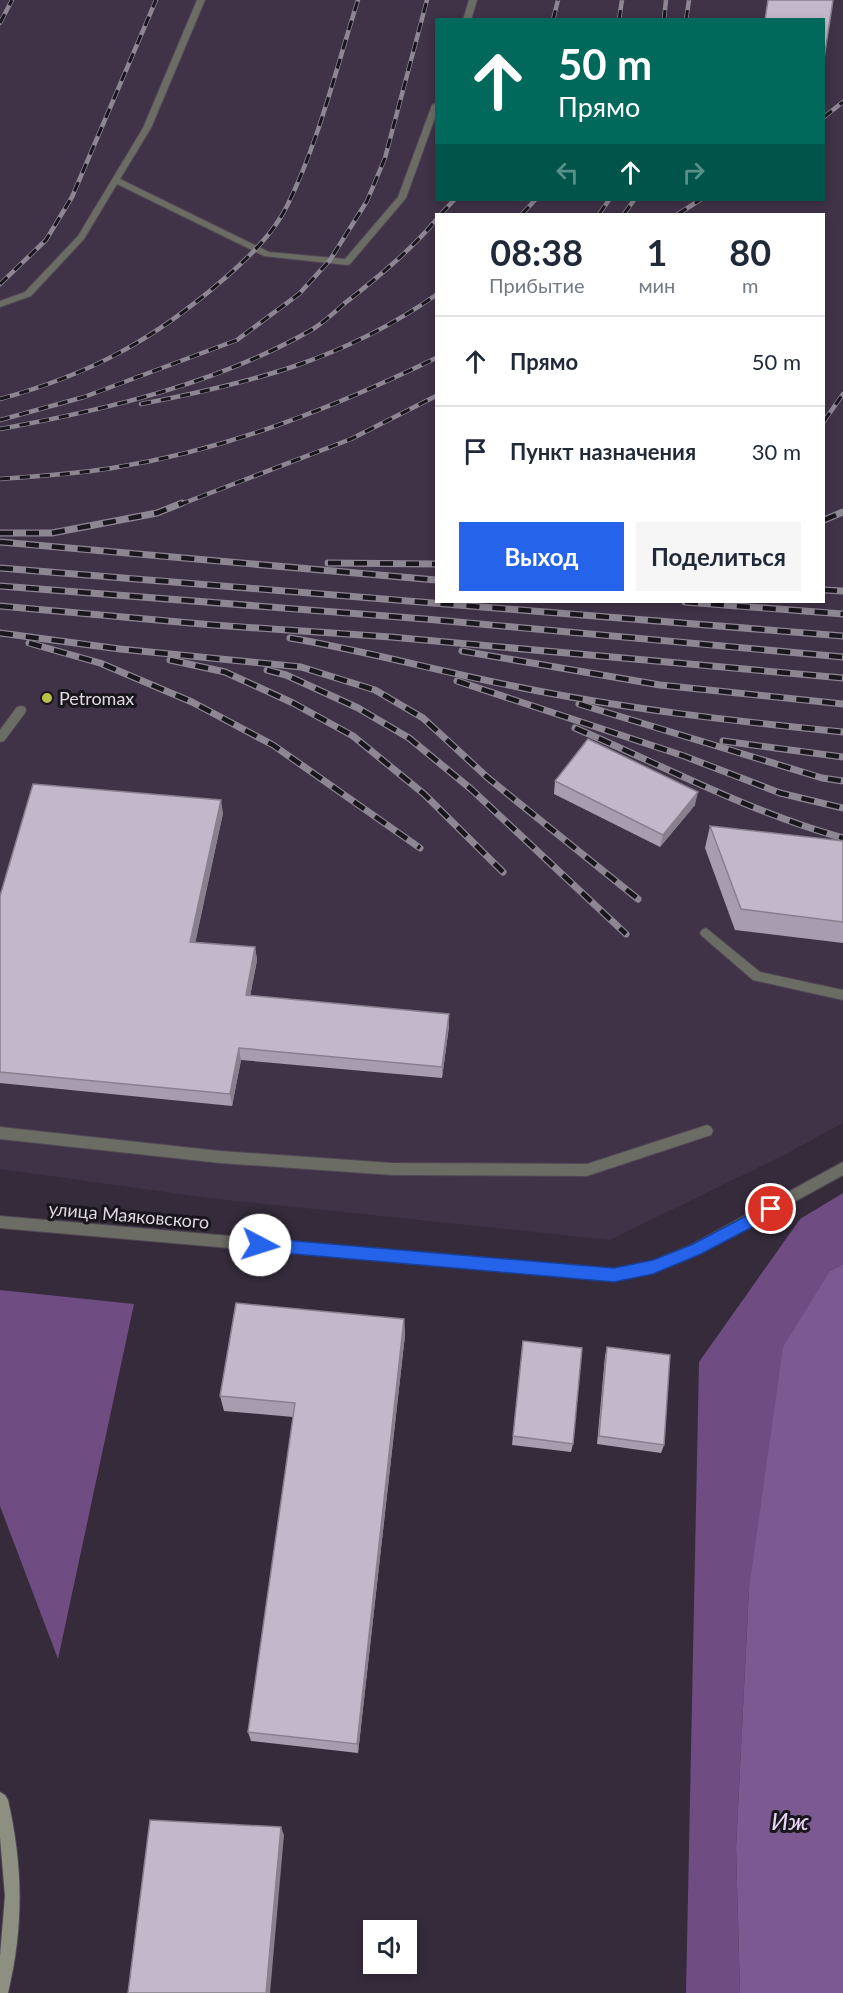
<!DOCTYPE html>
<html lang="ru">
<meta charset="utf-8">
<style>
:root{--surface:#fff;--page:#f6f6f7;--text:#1f2937;--muted:#747a83;--line:#e0e1e3;--accent:#2563eb}
body{margin:0;font-family:Lato,sans-serif;background:var(--page);color:var(--text);height:100vh;display:flex;flex-direction:column;font-size:22px;white-space:nowrap}
*{box-sizing:border-box;margin:0}
p{font-size:20px;color:var(--muted)}
.icon{flex:none;width:33px;height:33px;fill:none;stroke:currentColor;stroke-width:2;stroke-linecap:round;stroke-linejoin:round}
.map{position:relative;flex:1;overflow:hidden}
.side{position:absolute;left:435px;top:213px;width:390px;height:390px;display:flex;flex-direction:column;background:var(--surface);border-radius:0px;box-shadow:0 3px 9px #0003}
.side>*{flex:none}
.banner{position:absolute;left:435px;top:18px;width:390px;height:183px;border-radius:0px;box-shadow:0 3px 9px #0003;background:#00695c;color:#fff;overflow:hidden}
.fabs{position:absolute;left:363px;top:1920px;display:grid;gap:12px}
.fabs a{display:grid;place-items:center;width:54px;height:54px;border-radius:0px;background:var(--surface);box-shadow:0 3px 9px #0003;font-size:30px}
.pin{position:absolute;display:grid;place-items:center;width:51px;height:51px;color:#fff;margin:-26px;border:3px solid #fff;border-radius:50%;box-shadow:0 2px 6px #0007}
.me{position:absolute;width:66px;margin:-33px;rotate:95deg;stroke-linejoin:round;filter:drop-shadow(0 0 4px #0008)}
.turn{display:flex;align-items:center;gap:21px;height:126px;padding:0 24px;font-size:27px}
.turn .icon{width:78px;height:78px;stroke-width:2.5}
.turn b{display:block;font-size:42px;line-height:51px}
.lanes{display:flex;align-items:center;height:57px;padding:0 24px;background:#0003;justify-content:center;gap:30px;direction:ltr}
.lanes .off{opacity:.35}
.eta{display:flex;justify-content:space-evenly;align-items:center;height:102px;text-align:center}
.eta b{font-size:36px;font-weight:700;line-height:42px}
.primary-button{display:flex;gap:12px;margin-top:auto;padding:12px 24px}
.primary-button a{flex:1;height:69px;border-radius:0px;background:var(--accent);color:#fff;font-size:24px;font-weight:700;line-height:69px;text-align:center}
.primary-button a+a{background:var(--page);color:var(--text)}
ul{padding:0;list-style:none}
li{display:flex;align-items:center;gap:18px;height:90px;padding:0 24px;border-top:2px solid var(--line)}
li div{flex:1}
li b{display:block;font-size:22px}
li em{font-style:normal}
.map>svg:first-child{display:block}
.built{fill:#403247;fill-rule:evenodd}
.forest{fill:#6f4c82}
.water{fill:#7c5990}
.lines{fill:none;stroke-linecap:round;stroke-linejoin:round}
.service-casing{stroke:#504756;stroke-width:2}
.minor-casing{stroke:#504756;stroke-width:2}
.secondary-casing{stroke:#504756;stroke-width:2}
.service{fill:#6b6c64;fill-rule:evenodd}
.minor{fill:#6b6c64;fill-rule:evenodd}
.secondary{fill:#8d8f80;fill-rule:evenodd}
.rail-far1-casing{stroke:#8e8693;stroke-width:4.5}
.rail-casing{stroke:#8e8693;stroke-width:7}
.rail-far1{stroke:#1a161d;stroke-width:3;stroke-dasharray:10;stroke-linecap:butt}
.rail{stroke:#1a161d;stroke-width:4.5;stroke-dasharray:13;stroke-linecap:butt}
.wall{fill:#a89dae}
.shaded-wall{fill:#88808d}
.building{fill:#c3b7ca;stroke:#88808d;stroke-width:1.5}
.route{fill:#2563eb;stroke:#184099;stroke-width:1.5}
.poi-dot{fill:#bac046;stroke:#1a161d;stroke-width:2}
.labels{text-anchor:middle;dominant-baseline:central;stroke-width:6;stroke-linejoin:round;paint-order:stroke}
.poi-label{font-size:18px;fill:#dfd9e3;stroke:#1a161d;text-anchor:start}
.street-label{font-size:18px;fill:#dfd9e3;stroke:#1a161d}
.near-water-label{font-size:24px;font-style:italic;fill:#ead6f7;stroke:#1a161d}
</style>
<div class="map">
<svg width="843" height="1993" viewBox="0 0 843 1993">
<rect width="100%" height="100%" fill="#352b3b"/>
<!-- built -->
<path class="built" d="M0,0H843V1123L786,1154L610,1240L208,1198L0,1169ZM436,20H824V200H436ZM436,214H824V602H436Z"/>
<!-- forest -->
<g class="forest">
<path d="M843,1193V1264L830,1271L749,1589L736,1848L740,1993H686L699,1362L800,1219Z"/>
<path d="M0,1290L134,1304L58,1659L0,1506Z"/>
</g>
<!-- water -->
<path class="water" d="M843,1264V1993H740L736,1848L749,1589L783,1347L830,1271Z"/>
<g class="lines">
<!-- service casing -->
<g class="service-casing">
<g id="service">
<path d="M197,0H205L151,128L120,179L269,252L345,259L398,197L432,105L436,103V115L406,198L350,264L347,265L264,256L117,184L84,239L31,296L0,307V301L25,292L78,236L143,128Z"/>
<path d="M469,0H477L471,20H463Z"/>
<path d="M21,706L25,707L26,710L25,713L4,741L0,742V730L17,707Z"/>
<path d="M706,928L760,972L843,990V1000L753,980L702,936L700,933L702,930Z"/>
<path d="M707,1125L711,1127L713,1131L711,1135L587,1176L392,1175L220,1163L0,1139V1127L220,1151L392,1163L587,1164Z"/>
</g>
</g>
<!-- minor casing -->
<g class="minor-casing">
<path id="minor" d="M843,1162V1175L701,1253L653,1273L613,1281L0,1228V1216L613,1269L652,1261L691,1245Z"/>
</g>
<!-- secondary casing -->
<g class="secondary-casing">
<path id="secondary" d="M0,1792L5,1795L8,1800C23,1866 24,1927 8,1993H0V1956L5,1896L0,1837Z"/>
</g>
<!-- service -->
<use href="#service" class="service"/>
<!-- minor -->
<use href="#minor" class="minor"/>
<!-- secondary -->
<use href="#secondary" class="secondary"/>
<!-- rail-far1 casing -->
<g class="rail-far1-casing">
<g id="rail-far1">
<path d="M553,20L558,0"/>
<path d="M619,20L622,0"/>
<path d="M664,20L666,0"/>
<path d="M686,20L689,0"/>
<path d="M0,23L12,0"/>
<path d="M824,117L843,102"/>
<path d="M441,214L454,200"/>
<path d="M522,214L535,200"/>
<path d="M599,214L609,200"/>
<path d="M624,214L634,200"/>
<path d="M678,214L700,200"/>
<path d="M0,284L46,240L72,197L156,0"/>
<path d="M0,399C91,374 154,340 225,278C249,257 273,234 287,206C319,141 336,69 358,0"/>
<path d="M141,404C251,383 343,360 436,295"/>
<path d="M0,420L84,397L237,340L299,294L330,260L367,201L385,158L427,0"/>
<path d="M824,421L843,394"/>
<path d="M0,429C105,410 220,383 313,329C324,322 335,312 345,303C377,278 410,251 436,220"/>
<path d="M0,479C39,476 79,474 118,467C229,449 335,407 436,358"/>
<path d="M179,505L351,439L436,396"/>
</g>
</g>
<!-- rail casing -->
<g class="rail-casing">
<g id="rail">
<path d="M824,520L843,512"/>
<path d="M0,533H52L157,513L182,503"/>
<path d="M0,542L436,580"/>
<path d="M328,563L436,564"/>
<path d="M0,568L843,636"/>
<path d="M0,586L425,619L843,657"/>
<path d="M824,590L843,591"/>
<path d="M685,602L843,614"/>
<path d="M0,606L213,625L391,637L843,678"/>
<path d="M0,633L120,649L301,667L375,690L423,718L488,778L638,899"/>
<path d="M290,638C367,651 441,672 518,687C625,709 734,721 843,732"/>
<path d="M29,643L100,663L192,702L273,745L420,848"/>
<path d="M462,651L660,685L843,704"/>
<path d="M170,660L225,672L293,703L353,736L424,794L503,872"/>
<path d="M267,670L286,675L358,708L409,738L471,789L626,934"/>
<path d="M457,681L684,756L780,793L843,808"/>
<path d="M579,704L822,778L843,781"/>
<path d="M575,728C664,766 749,812 843,838"/>
<path d="M723,741L843,757"/>
</g>
</g>
<!-- rail-far1 -->
<use href="#rail-far1" class="rail-far1"/>
<!-- rail -->
<use href="#rail" class="rail"/>
</g>
<!-- wall -->
<g class="wall">
<path d="M555,781L695,805L660,847L554,794Z"/>
<path d="M223,813L195,942L255,947L257,960L250,996L449,1014V1026L442,1078L241,1060L232,1106L0,1083V896Z"/>
<path d="M710,826L843,841V943L735,930L705,848Z"/>
<path d="M404,1319L405,1335L358,1753L251,1741L248,1732L293,1417L224,1411L220,1396Z"/>
<path d="M523,1341L573,1444L571,1452L512,1445Z"/>
<path d="M607,1347L664,1445L661,1453L597,1444L605,1356Z"/>
</g>
<!-- shaded-wall -->
<g class="shaded-wall">
<path d="M698,792L695,805L660,847L663,835Z"/>
<path d="M221,800L223,813L193,954L190,942Z"/>
<path d="M255,947L257,960L248,1007L246,995Z"/>
<path d="M449,1014V1026L442,1078V1067Z"/>
<path d="M239,1048L241,1060L232,1106L230,1094Z"/>
<path d="M404,1319L405,1335L358,1753L357,1744Z"/>
<path d="M281,1827L284,1835L270,1993H266Z"/>
</g>
<!-- building -->
<g class="building">
<path d="M768,0H833L824,59V20H765Z"/>
<path d="M588,739L698,792L663,835L555,781Z"/>
<path d="M33,784L221,800L190,942L255,947L246,995L449,1014L442,1067L239,1048L230,1094L0,1072V896Z"/>
<path d="M710,826L843,841V922L741,909Z"/>
<path d="M236,1303L404,1319L357,1744L248,1732L295,1403L220,1396Z"/>
<path d="M523,1341L582,1348L573,1444L513,1436Z"/>
<path d="M607,1347L670,1355L664,1445L599,1436Z"/>
<path d="M150,1820L281,1827L266,1993H128Z"/>
</g>
<!-- route -->
<path class="route" d="M771,1203L777,1205L779,1209L777,1214L701,1254L653,1274L614,1282L260,1251L254,1249L252,1245L254,1240L260,1238L614,1268L653,1260L691,1245Z"/>
<!-- markers -->
<circle class="poi-dot" cx="47" cy="698" r="6"/>
<g class="labels">
<!-- poi labels -->
<g class="poi-label">
<text x="59" y="698">Petromax</text>
</g>
<!-- street labels -->
<g class="street-label">
<text transform="translate(129 1215) rotate(5)">улица Маяковского</text>
</g>
<!-- near-water labels -->
<g class="near-water-label">
<text x="790" y="1820">Иж</text>
</g>
</g>
</svg>
<div class="fabs">
<a><svg class="icon" aria-label="sound" viewBox="0 0 24 24"><path d="M4 9h4l5-4v14l-5-4H4zM17 9q2 3 0 6"/></svg></a>
</div>
<div class="pin" style="left:771px;top:1209px;background:#d93025"><svg class="icon" aria-label="arrive" viewBox="0 0 24 24"><path d="M6 21V4h12l-3 4 3 4H6"/></svg></div>
<svg class="me" style="left:260px;top:1245px" viewBox="-20 -20 40 40"><circle r="19" fill="#fff"/><path d="M0-13L10 11 0 6-10 11z" fill="#2563eb"/></svg>
<div class="banner">
<div class="turn"><svg class="icon" aria-label="ahead" viewBox="0 0 24 24"><path d="M12 20V5M6 11l6-6 6 6"/></svg><div><b>50 m</b>Прямо</div></div>
<div class="lanes"><svg class="icon off" aria-label="left" viewBox="0 0 24 24"><path d="M17 20v-9H6M10 6l-5 5 5 5"/></svg><svg class="icon" aria-label="ahead" viewBox="0 0 24 24"><path d="M12 20V5M6 11l6-6 6 6"/></svg><svg class="icon off" aria-label="right" viewBox="0 0 24 24"><path d="M7 20v-9h11M14 6l5 5-5 5"/></svg></div>
</div>
<section class="side">
<div class="eta">
<div><b>08:38</b><p>Прибытие</p></div>
<div><b>1</b><p>мин</p></div>
<div><b>80</b><p>m</p></div>
</div>
<ul>
<li><svg class="icon" aria-label="ahead" viewBox="0 0 24 24"><path d="M12 20V5M6 11l6-6 6 6"/></svg><div><b>Прямо</b></div><em>50 m</em></li>
<li><svg class="icon" aria-label="arrive" viewBox="0 0 24 24"><path d="M6 21V4h12l-3 4 3 4H6"/></svg><div><b>Пункт назначения</b></div><em>30 m</em></li>
</ul>
<div class="primary-button"><a>Выход</a><a>Поделиться</a></div>
</section>
</div>
